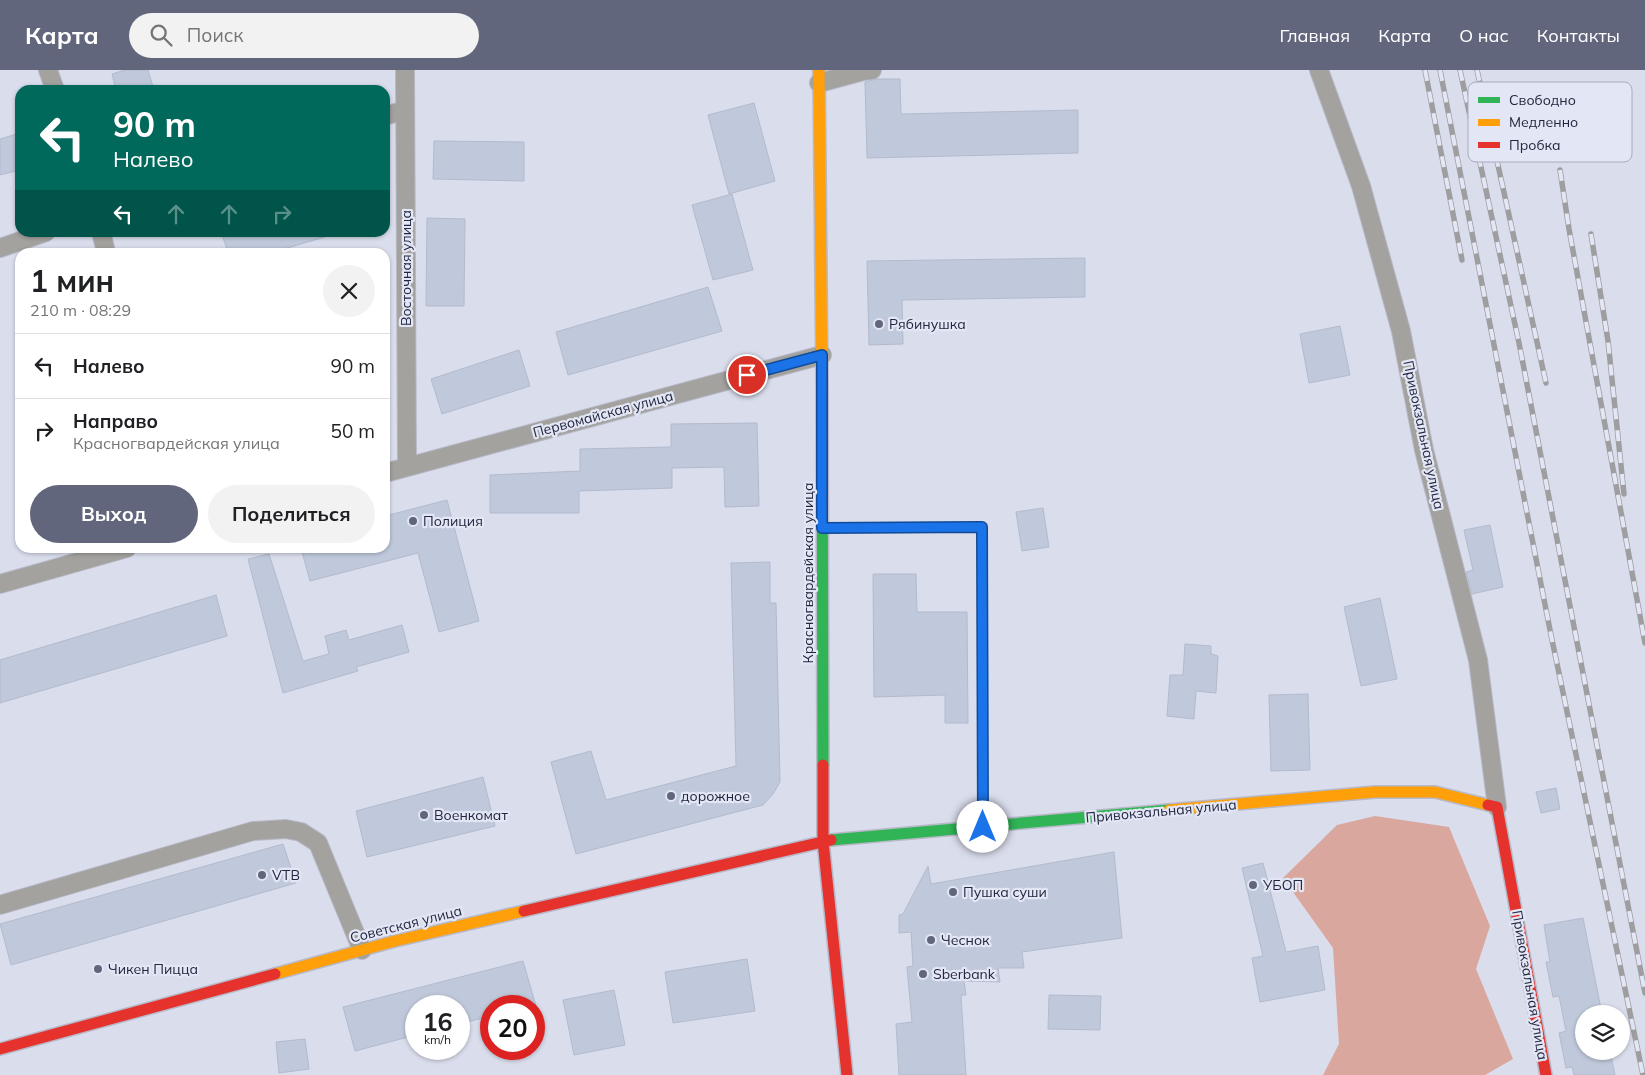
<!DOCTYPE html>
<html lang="ru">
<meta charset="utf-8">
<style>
:root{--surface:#fff;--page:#f2f2f2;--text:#202124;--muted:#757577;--line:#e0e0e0;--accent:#62667c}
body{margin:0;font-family:Mulish,sans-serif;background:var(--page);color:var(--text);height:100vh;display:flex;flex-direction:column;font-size:19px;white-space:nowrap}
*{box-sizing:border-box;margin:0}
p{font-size:16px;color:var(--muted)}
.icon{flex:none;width:28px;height:28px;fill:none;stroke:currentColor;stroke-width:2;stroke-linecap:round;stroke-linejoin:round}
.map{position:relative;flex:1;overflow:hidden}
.drawer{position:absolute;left:15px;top:178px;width:375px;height:305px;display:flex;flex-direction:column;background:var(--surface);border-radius:15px;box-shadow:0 1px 4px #0004}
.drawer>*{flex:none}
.guide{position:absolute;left:15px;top:15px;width:375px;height:152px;border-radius:15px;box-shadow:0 1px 4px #0004;background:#00695c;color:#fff;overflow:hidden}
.tools{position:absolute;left:1575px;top:935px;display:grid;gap:10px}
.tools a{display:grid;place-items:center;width:55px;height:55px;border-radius:50%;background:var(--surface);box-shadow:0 1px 4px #0004;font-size:25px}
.speed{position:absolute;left:405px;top:925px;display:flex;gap:10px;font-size:25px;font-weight:700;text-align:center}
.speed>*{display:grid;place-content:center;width:65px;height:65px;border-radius:50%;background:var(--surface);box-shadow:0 1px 4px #0004;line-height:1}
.speed small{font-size:12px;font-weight:400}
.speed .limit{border:8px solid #d22;background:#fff;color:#111}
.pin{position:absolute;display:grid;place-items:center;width:42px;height:42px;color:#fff;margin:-21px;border:2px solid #fff;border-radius:50%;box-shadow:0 1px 5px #0007}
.me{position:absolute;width:55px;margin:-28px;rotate:0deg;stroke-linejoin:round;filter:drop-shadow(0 0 4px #0008)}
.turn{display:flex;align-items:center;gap:18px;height:105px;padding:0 15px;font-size:22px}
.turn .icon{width:65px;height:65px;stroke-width:2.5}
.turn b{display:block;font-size:35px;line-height:42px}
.lanes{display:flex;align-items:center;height:48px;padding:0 15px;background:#0003;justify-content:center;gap:25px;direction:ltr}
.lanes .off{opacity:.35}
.round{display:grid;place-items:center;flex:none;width:52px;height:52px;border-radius:26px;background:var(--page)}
.summary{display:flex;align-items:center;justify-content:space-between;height:85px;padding:0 15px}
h1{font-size:30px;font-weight:700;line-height:38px}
.button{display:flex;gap:10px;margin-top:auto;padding:10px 15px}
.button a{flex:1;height:58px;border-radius:30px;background:var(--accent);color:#fff;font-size:20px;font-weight:700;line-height:58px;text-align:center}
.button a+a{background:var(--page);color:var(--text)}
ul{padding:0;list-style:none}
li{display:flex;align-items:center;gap:15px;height:65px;padding:0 15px;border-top:1px solid var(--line)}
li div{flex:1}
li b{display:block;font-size:19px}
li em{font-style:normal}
header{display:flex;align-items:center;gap:30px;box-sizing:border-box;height:70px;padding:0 25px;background:var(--accent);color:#fff}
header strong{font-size:24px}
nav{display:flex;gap:28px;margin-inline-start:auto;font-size:18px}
.search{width:350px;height:45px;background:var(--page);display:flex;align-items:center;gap:12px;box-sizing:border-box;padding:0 18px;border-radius:28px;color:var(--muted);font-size:19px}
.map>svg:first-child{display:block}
.forest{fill:#d9a79e}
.building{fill:#bfc9db;stroke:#b2bbcd}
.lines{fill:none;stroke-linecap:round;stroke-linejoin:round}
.lane-casing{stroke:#b7b9c8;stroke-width:11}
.street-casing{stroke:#b7b9c8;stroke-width:20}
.fast-casing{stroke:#b7b9c8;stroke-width:14}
.slow-casing{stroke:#b7b9c8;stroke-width:14}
.jam-casing{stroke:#b7b9c8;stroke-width:14}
.lane{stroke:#a3a29f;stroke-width:9}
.street{stroke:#a3a29f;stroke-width:18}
.fast{stroke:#30b455;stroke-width:11}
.slow{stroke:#ff9f0a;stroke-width:11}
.jam{stroke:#e5322d;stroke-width:11}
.rail-casing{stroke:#9e9da0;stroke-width:5.5}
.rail{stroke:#e3e6f4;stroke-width:4;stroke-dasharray:11;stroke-linecap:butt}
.route-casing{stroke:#114b97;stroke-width:12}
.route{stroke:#1a73e8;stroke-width:9}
.poi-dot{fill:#62667c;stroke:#e3e6f4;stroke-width:2}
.labels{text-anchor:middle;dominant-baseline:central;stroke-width:4.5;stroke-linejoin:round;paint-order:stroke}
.street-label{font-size:14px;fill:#22263f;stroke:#e3e6f4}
.poi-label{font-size:14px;fill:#22263f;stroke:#e3e6f4;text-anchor:start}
.key{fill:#e3e6f4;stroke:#a9acbe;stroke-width:1}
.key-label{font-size:14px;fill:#22263f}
</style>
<header>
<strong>Карта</strong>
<div class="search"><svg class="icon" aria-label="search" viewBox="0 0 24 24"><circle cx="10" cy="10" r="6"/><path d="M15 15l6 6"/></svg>Поиск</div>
<nav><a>Главная</a><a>Карта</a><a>О нас</a><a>Контакты</a></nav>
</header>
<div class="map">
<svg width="1645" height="1005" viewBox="0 0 1645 1005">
<rect width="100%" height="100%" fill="#daddec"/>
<!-- forest -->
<path class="forest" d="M1375,746L1449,757L1490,856L1476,899L1513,989L1485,1005H1323L1339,974L1333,878L1283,808L1337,755Z"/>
<!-- building -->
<g class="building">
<path d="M125,0H148L154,20H116L112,4Z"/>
<path d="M877,9H900L901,44L1078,40V83L867,88L865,12Z"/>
<path d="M754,33L775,111L729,124L708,45Z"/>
<path d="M20,63V100L0,105V69Z"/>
<path d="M434,71L524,72V111L433,109Z"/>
<path d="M732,124L753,200L713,210L692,135Z"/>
<path d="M427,148L465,149L464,236H426Z"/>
<path d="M221,162H324L325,167L273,182H228Z"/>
<path d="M1085,188V227L902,230L903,274L869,275L867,191Z"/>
<path d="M708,217L722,261L568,305L556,262Z"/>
<path d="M1340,256L1350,305L1309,313L1300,264Z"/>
<path d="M519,280L530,316L442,344L431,309Z"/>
<path d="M757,353L759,436L725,437L724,397L672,398V418L579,421V443H490V405L580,401V379L671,377V354Z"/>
<path d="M447,430L479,551L439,562L418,483L310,511L301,478H385V446Z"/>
<path d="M1043,438L1049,477L1022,481L1016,442Z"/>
<path d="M1490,455L1503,517L1472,524L1466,502L1473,500L1464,460Z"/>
<path d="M269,484L303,591L329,584L325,566L346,560L349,570L402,555L409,582L356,597L358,601L283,623L248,489Z"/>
<path d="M770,492V533H776L780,712L773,724L763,735L576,784L551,692L591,681L606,730L736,696L731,493Z"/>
<path d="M873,504H916L917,542H967L968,653H945V625L874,627Z"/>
<path d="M216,525L227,566L0,633V590Z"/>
<path d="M1380,528L1397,609L1361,616L1344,537Z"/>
<path d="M1185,574L1211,576V584L1218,586L1216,623L1196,621L1194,649L1167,646L1170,605H1183Z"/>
<path d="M1308,624L1310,700L1271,701L1269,625Z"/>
<path d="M483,707L495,756L367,787L356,741Z"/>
<path d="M1556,718L1560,739L1541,743L1536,722Z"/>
<path d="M283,774L296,813L11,895L0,854Z"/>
<path d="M1114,782L1122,868L1022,882L1024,898H998L1000,912L964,911L966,925H961L966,1005H899L896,954L912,952L907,897L913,896L911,862L899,863V845L903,844L928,796L931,814Z"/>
<path d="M1263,793L1286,882L1318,876L1325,920L1260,932L1252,888L1263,886L1242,798Z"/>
<path d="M1583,848L1602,944H1584V981H1610L1615,1005H1574L1572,997L1566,998L1559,963L1566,961L1559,926L1553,927L1546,892H1550L1544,855Z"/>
<path d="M747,889L755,941L673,953L665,902Z"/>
<path d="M523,891L536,936H491V946L459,954V936H416V965L355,981L343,937Z"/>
<path d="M614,920L625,975L574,985L563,930Z"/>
<path d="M1049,925L1101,926L1100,960L1048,959Z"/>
<path d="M305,969L309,999L279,1003L276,972Z"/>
</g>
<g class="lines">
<!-- lane casing -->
<g class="lane-casing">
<path id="lane" d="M825,458L982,457L983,754"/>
</g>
<!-- street casing -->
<g class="street-casing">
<g id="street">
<path d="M48,0L55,20"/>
<path d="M405,0L407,396"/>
<path d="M1319,0L1361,116L1401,261L1424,380L1478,590L1497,737"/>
<path d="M819,13L863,1L872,0"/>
<path d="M385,46L405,40"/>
<path d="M101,162L106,182"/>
<path d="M0,178L46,162"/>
<path d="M385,403L822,285"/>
<path d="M0,514L127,478"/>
<path d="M0,835L253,761L286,759L301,762L318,773L362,880"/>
</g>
</g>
<!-- fast casing -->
<g class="fast-casing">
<g id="fast">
<path d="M822,314L823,695"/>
<path d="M831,770L1169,740"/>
</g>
</g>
<!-- slow casing -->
<g class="slow-casing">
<g id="slow">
<path d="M819,0L822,314"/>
<path d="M1169,740L1375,722H1435L1488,735"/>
<path d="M275,904L395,871L524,841"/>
</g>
</g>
<!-- jam casing -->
<g class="jam-casing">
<g id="jam">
<path d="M823,695V771L847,1005"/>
<path d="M1488,735L1497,737L1546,1005"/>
<path d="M524,841L831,770"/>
<path d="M0,979L275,904"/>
</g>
</g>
<!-- lane -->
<use href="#lane" class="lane"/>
<!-- street -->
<use href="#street" class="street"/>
<!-- fast -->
<use href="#fast" class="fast"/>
<!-- slow -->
<use href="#slow" class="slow"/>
<!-- jam -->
<use href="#jam" class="jam"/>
<!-- rail casing -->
<g class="rail-casing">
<g id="rail">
<path d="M1425,0L1462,190"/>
<path d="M1440,0L1551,565L1643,1005"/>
<path d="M1460,0L1519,273L1645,923"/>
<path d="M1477,0L1546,313"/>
<path d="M1560,100L1569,159L1645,573"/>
<path d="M1591,164L1608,271L1624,424"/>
</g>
</g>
<!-- rail -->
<use href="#rail" class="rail"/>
</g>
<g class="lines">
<!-- route casing -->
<g class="route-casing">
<path id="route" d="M747,305L822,285V458L982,457L983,757"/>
</g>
<!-- route -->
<use href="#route" class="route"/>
</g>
<!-- markers -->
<g class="poi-dot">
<circle cx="879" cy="254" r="5"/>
<circle cx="413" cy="451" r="5"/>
<circle cx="671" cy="726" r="5"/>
<circle cx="424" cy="745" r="5"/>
<circle cx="262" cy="805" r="5"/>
<circle cx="1253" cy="815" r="5"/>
<circle cx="953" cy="822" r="5"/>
<circle cx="931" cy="870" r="5"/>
<circle cx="98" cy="899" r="5"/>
<circle cx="923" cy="904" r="5"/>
</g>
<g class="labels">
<!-- street labels -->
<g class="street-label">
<text transform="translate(406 198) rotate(-90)">Восточная улица</text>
<text transform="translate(603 344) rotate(-15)">Первомайская улица</text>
<text transform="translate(1424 365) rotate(78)">Привокзальная улица</text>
<text transform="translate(808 503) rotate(-90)">Красногвардейская улица</text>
<text transform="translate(1161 741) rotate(-5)">Привокзальная улица</text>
<text transform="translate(406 854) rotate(-14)">Советская улица</text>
<text transform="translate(1530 915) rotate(80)">Привокзальная улица</text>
</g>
<!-- poi labels -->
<g class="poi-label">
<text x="889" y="254">Рябинушка</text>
<text x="423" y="451">Полиция</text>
<text x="681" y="726">дорожное</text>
<text x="434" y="745">Военкомат</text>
<text x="272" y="805">VTB</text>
<text x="1263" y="815">УБОП</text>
<text x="963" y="822">Пушка суши</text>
<text x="941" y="870">Чеснок</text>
<text x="108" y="899">Чикен Пицца</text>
<text x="933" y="904">Sberbank</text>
</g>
</g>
<!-- legend -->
<rect x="1468" y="12" width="164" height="80" rx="8" class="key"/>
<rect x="1478" y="27" width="22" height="6" fill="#30b455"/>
<rect x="1478" y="49" width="22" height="7" fill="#ff9f0a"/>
<rect x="1478" y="72" width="22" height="6" fill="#e5322d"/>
<g class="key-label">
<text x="1509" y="35">Свободно</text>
<text x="1509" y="57">Медленно</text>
<text x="1509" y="80">Пробка</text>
</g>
</svg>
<div class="tools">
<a><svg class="icon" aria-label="layers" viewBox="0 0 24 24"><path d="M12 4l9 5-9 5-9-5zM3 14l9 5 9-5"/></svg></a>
</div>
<div class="speed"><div>16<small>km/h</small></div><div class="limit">20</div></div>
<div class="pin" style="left:747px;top:305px;background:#d93025"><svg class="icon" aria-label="arrive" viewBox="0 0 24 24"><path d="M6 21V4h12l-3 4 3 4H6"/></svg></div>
<svg class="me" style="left:983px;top:757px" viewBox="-20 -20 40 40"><circle r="19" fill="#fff"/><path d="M0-13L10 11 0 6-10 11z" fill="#1a73e8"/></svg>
<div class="guide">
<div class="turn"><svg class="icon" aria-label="left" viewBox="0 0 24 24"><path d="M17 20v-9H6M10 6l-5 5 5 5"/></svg><div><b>90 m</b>Налево</div></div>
<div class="lanes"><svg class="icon" aria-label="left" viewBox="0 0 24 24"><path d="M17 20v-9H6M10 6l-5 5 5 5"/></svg><svg class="icon off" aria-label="ahead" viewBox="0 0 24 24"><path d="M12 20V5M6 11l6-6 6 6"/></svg><svg class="icon off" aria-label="ahead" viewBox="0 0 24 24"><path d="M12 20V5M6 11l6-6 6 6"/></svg><svg class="icon off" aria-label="right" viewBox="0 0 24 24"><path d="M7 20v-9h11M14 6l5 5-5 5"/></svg></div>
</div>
<section class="drawer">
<div class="summary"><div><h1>1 мин</h1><p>210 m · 08:29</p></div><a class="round"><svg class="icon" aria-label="close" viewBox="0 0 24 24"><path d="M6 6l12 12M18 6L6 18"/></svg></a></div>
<ul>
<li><svg class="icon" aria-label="left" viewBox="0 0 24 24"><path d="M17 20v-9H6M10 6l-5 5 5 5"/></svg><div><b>Налево</b></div><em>90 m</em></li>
<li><svg class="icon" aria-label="right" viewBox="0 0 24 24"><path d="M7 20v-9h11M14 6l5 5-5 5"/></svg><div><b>Направо</b><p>Красногвардейская улица</p></div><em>50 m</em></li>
</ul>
<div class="button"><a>Выход</a><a>Поделиться</a></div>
</section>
</div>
